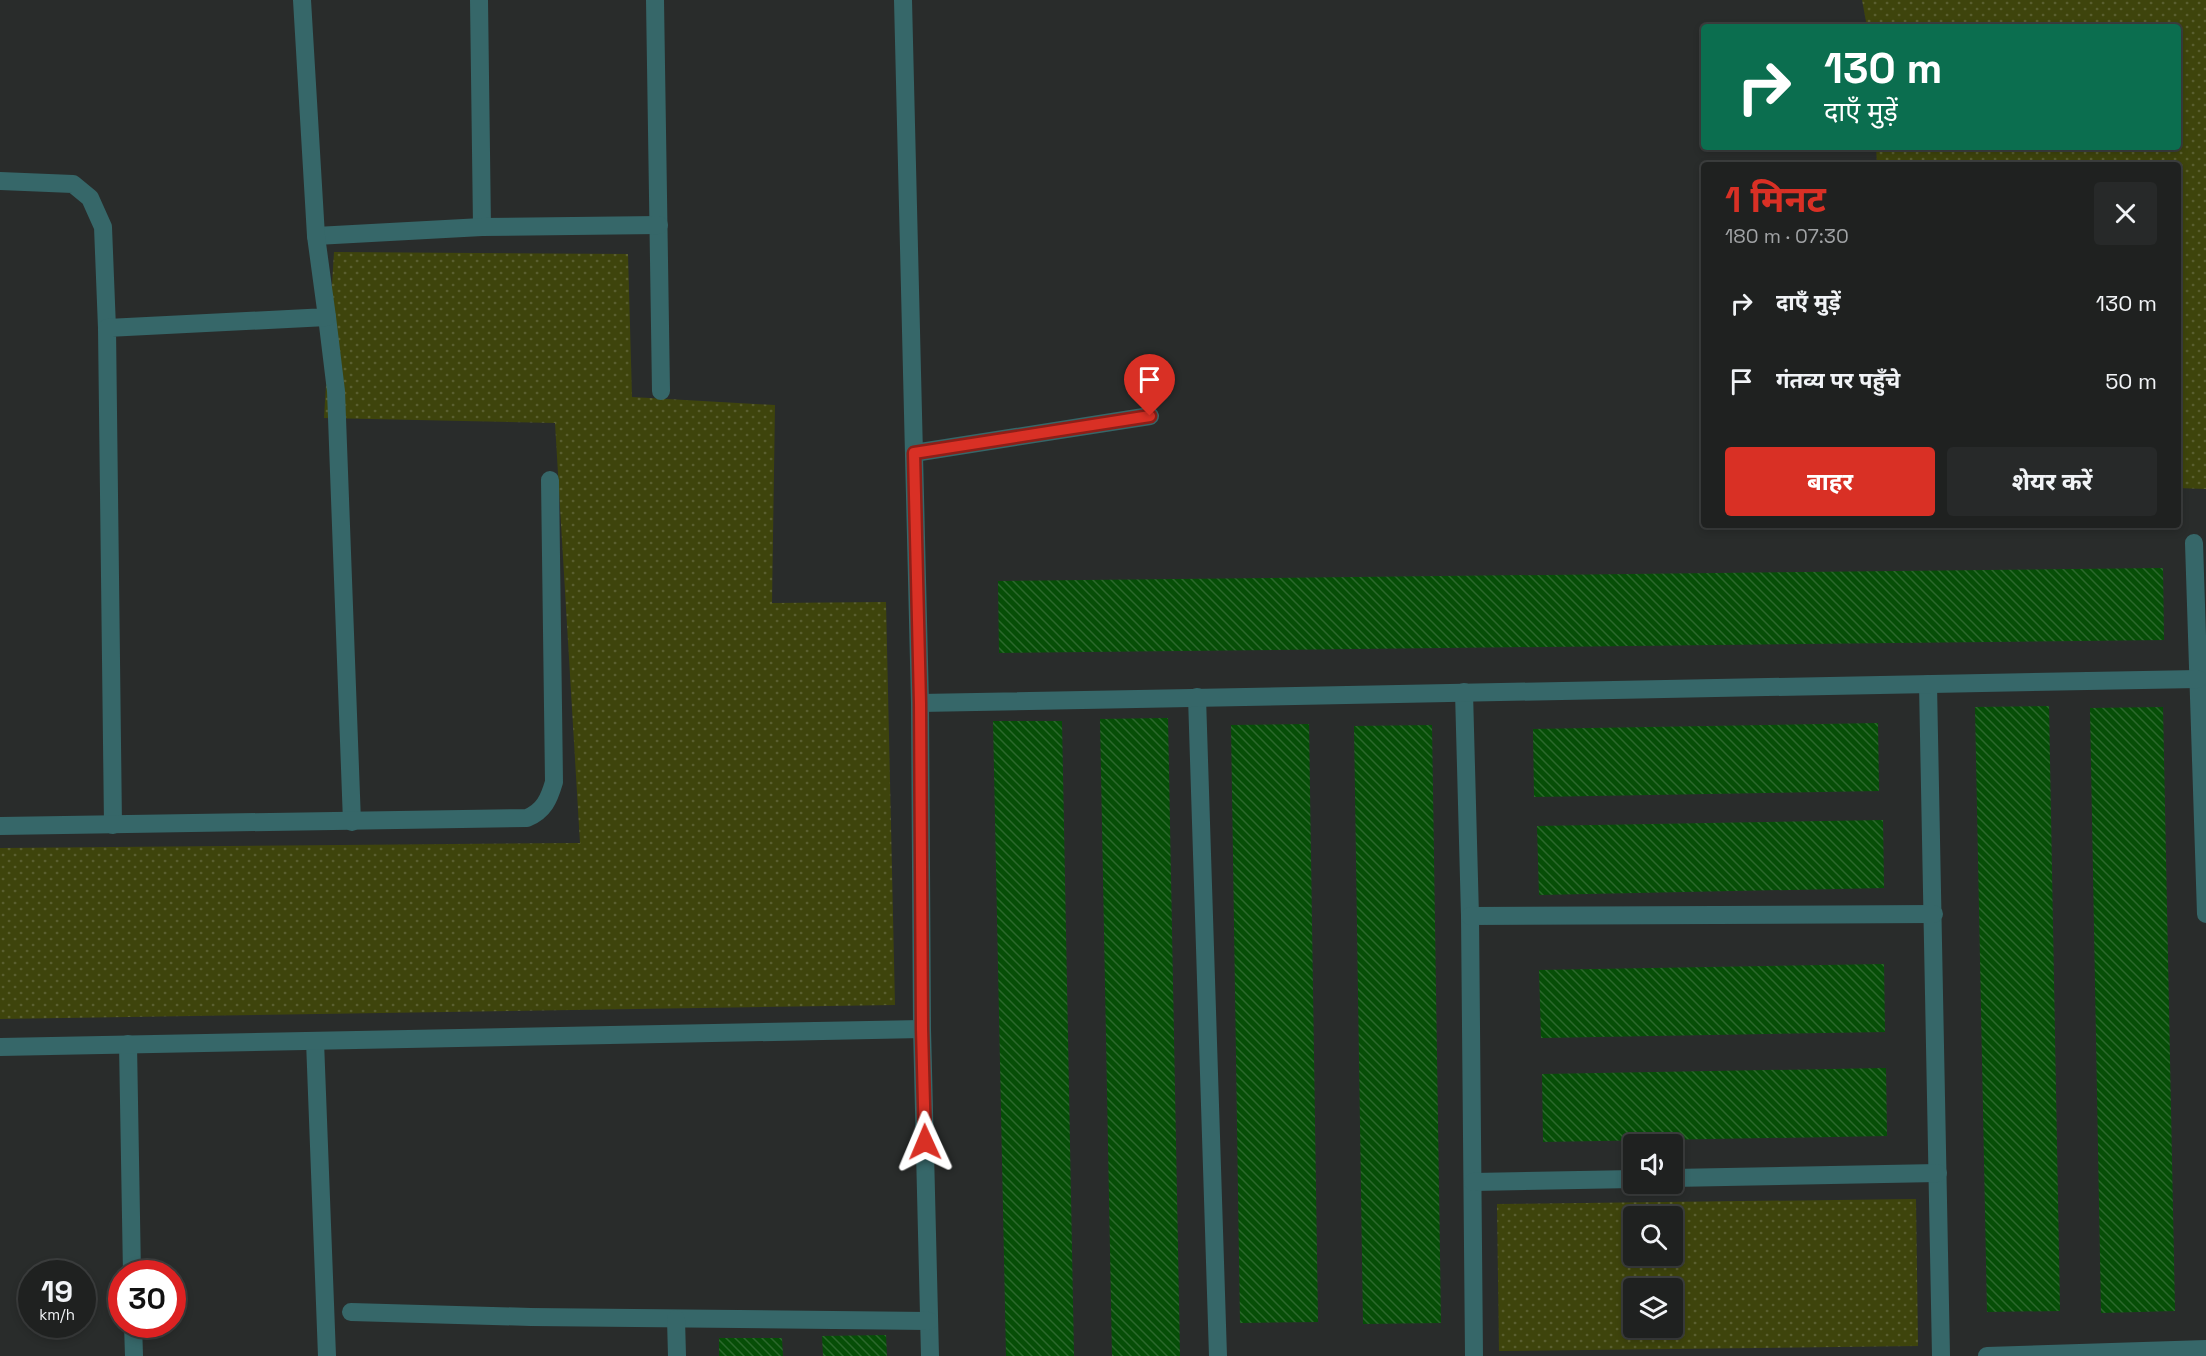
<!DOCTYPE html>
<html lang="hi">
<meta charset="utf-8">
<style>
:root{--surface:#1f2120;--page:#272929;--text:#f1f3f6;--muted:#a1a3a5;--line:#3c3e3e;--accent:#d93025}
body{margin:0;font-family:"Space Grotesk","Noto Sans Devanagari",sans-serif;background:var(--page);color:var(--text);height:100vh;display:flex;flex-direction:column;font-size:22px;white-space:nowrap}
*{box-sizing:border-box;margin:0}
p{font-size:20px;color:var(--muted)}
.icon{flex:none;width:33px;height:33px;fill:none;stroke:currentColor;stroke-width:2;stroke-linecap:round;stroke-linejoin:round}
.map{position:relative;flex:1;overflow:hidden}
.panel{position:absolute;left:1701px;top:162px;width:480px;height:366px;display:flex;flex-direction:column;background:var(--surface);border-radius:6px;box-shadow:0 3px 9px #0003,0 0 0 2px var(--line)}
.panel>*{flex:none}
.banner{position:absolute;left:1701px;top:24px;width:480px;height:126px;border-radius:6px;box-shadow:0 3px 9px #0003,0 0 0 2px var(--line);background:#0b6e4f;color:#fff;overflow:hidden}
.controls{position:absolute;left:1623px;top:1134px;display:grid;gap:12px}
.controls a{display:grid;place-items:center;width:60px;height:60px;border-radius:6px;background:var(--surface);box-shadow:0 3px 9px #0003,0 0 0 2px var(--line);font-size:30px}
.speed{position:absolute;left:18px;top:1260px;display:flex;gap:12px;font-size:30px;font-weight:700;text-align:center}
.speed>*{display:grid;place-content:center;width:78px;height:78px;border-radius:50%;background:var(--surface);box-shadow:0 3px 9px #0003,0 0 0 2px var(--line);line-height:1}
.speed small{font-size:15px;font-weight:400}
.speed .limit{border:9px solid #d22;background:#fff;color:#111}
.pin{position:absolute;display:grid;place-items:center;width:51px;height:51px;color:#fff;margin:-62px -26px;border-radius:50% 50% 50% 0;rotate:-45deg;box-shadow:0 0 6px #0007}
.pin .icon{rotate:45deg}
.me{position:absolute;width:66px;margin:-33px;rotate:359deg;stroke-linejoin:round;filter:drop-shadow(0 0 4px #0008)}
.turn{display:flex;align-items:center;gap:21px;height:126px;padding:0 24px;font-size:27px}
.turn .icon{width:78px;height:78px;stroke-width:2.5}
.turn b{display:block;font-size:42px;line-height:51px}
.round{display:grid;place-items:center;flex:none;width:63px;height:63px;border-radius:6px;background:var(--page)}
.head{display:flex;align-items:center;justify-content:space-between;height:102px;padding:0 24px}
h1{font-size:36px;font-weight:700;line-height:45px;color:var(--accent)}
.primary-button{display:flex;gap:12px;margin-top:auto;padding:12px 24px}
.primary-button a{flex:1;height:69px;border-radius:6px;background:var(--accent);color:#fff;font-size:24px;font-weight:700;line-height:69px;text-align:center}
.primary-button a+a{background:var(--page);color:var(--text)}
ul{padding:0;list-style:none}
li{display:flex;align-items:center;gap:18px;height:78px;padding:0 24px}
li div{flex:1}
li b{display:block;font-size:22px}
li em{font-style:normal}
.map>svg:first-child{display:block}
.park{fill:url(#park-dots);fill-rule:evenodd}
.building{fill:url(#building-back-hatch)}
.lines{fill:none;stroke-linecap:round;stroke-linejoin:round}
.minor{stroke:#366769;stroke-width:18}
.route-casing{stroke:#8d1f18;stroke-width:15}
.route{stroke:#d93025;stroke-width:10}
</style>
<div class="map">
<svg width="2206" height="1356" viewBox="0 0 2206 1356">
<defs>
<pattern id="park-dots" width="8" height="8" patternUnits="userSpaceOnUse" patternTransform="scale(1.5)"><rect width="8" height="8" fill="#3e440c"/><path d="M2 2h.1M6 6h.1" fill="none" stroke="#5a5f30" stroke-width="1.8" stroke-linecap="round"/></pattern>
<pattern id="building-back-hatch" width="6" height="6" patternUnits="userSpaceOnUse" patternTransform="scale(1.5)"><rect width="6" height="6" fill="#064e07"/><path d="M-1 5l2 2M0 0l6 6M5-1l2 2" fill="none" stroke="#2b682c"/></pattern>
</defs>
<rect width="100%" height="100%" fill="#292c2b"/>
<!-- park -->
<g class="park">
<path d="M1862,0H2206V489L2178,488V165H1877L1876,147H2178V27H1867Z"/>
<path d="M334,252L628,254L632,397L775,405L772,603L886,602L895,1005L0,1019V848L580,843L555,423L324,418Z"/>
<path d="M1916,1199L1918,1346L1499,1351L1497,1204ZM1634,1216H1672V1256H1634ZM1634,1288H1672V1328H1634Z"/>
</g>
<!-- building -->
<g class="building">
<path d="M2163,568L2164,640L999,653L998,581Z"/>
<path d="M2049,706L2060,1311L1987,1312L1975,707Z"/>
<path d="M2163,707L2175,1311L2101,1313L2090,708Z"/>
<path d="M1168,718L1180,1356H1112L1100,719Z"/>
<path d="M993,721H1062L1074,1356H1006Z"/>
<path d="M1878,723L1879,791L1534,797L1533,729Z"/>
<path d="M1309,724L1318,1322L1240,1323L1231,725Z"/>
<path d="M1432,725L1441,1323L1363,1324L1354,726Z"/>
<path d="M1883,820L1884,888L1539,895L1537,826Z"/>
<path d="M1884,964L1885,1032L1541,1038L1539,970Z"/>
<path d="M1886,1068L1887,1136L1543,1142L1542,1074Z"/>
<path d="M886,1335L887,1356H823L822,1336Z"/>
<path d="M719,1338H782L783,1356H719Z"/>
</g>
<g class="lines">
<!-- minor -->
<g class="minor">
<path d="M479,0L482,227"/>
<path d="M655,0L661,391"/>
<path d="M903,0L920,703L922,1029L930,1356"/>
<path d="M0,181L73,184L90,198L103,227L107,328"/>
<path d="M316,236L482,227L659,225"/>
<path d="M327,317L336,391L352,822"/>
<path d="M914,453L1150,416"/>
<path d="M2194,543L2206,914"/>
<path d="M1928,684L1941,1356"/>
<path d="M1464,692L1470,916L1474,1356"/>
<path d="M1197,697L1218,1356"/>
<path d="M920,703L2198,679"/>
<path d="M113,825L107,328L327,317L316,236L302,0"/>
<path d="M0,826L527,818C544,811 549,799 554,782L550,480"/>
<path d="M1470,916L1934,914"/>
<path d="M315,1041L327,1356"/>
<path d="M128,1044L132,1274"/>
<path d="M0,1047L922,1029"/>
<path d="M1672,1178L1938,1173"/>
<path d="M1473,1182L1634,1179"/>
<path d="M351,1312L531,1317L929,1321"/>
<path d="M676,1319L677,1356"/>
<path d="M133,1324L134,1356"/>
<path d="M1987,1356L2206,1349"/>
</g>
</g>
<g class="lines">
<!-- route casing -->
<g class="route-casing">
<path id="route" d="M925,1142L922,1029L920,703L914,453L1150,416"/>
</g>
<!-- route -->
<use href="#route" class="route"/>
</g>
</svg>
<div class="controls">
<a><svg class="icon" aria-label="sound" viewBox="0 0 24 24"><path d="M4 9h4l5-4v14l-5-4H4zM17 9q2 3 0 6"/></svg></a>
<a><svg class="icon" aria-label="search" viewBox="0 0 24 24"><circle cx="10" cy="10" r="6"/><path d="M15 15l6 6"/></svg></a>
<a><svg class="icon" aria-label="layers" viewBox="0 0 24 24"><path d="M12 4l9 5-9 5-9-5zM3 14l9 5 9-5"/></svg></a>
</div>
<div class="speed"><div>19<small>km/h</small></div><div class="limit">30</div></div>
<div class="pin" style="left:1150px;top:416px;background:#d93025"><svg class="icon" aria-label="arrive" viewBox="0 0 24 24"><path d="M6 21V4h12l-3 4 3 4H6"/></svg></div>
<svg class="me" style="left:925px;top:1142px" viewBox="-20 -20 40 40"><path d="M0-17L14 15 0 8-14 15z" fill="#d93025" stroke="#fff" stroke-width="4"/></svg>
<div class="banner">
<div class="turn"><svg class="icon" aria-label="right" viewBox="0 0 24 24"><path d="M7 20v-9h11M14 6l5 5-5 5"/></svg><div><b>130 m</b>दाएँ मुड़ें</div></div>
</div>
<section class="panel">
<div class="head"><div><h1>1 मिनट</h1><p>180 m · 07:30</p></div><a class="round"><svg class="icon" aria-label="close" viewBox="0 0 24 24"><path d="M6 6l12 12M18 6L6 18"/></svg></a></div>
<ul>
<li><svg class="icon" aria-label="right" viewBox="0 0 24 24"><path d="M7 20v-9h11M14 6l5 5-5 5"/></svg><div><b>दाएँ मुड़ें</b></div><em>130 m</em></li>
<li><svg class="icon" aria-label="arrive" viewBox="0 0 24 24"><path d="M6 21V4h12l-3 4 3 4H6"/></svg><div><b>गंतव्य पर पहुँचे</b></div><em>50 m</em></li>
</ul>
<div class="primary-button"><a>बाहर</a><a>शेयर करें</a></div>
</section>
</div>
